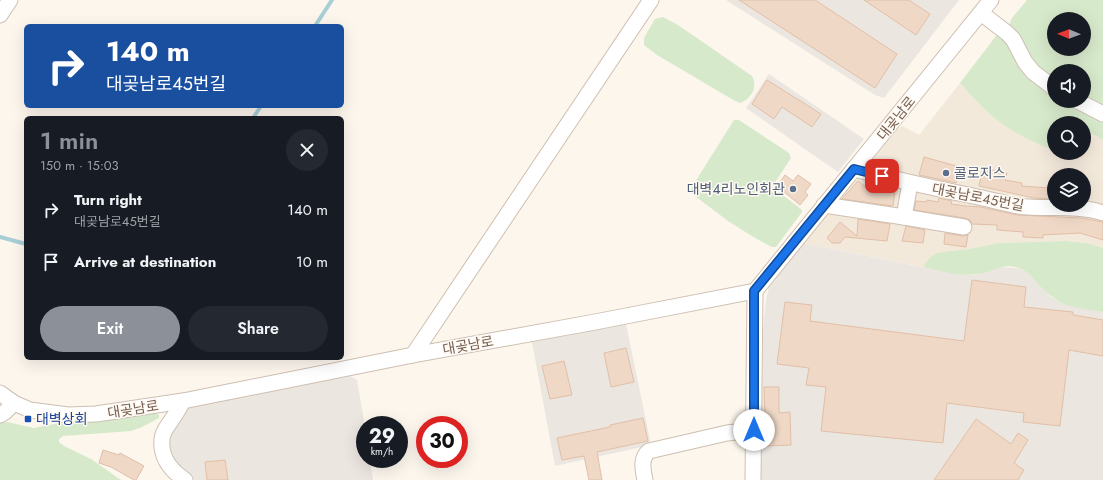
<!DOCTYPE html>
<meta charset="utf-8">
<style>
:root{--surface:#171b24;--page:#242831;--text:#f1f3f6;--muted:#9ea1a6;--accent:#8c9099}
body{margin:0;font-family:Jost,"Noto Sans KR",sans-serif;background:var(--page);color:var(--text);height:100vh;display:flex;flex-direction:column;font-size:15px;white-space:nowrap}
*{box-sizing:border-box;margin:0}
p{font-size:13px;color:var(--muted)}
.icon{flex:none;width:22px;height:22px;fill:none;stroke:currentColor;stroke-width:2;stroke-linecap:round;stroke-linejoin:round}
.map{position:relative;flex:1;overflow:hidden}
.sheet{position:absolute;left:24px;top:116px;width:320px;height:244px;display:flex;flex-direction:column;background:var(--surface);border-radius:6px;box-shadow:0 4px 16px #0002}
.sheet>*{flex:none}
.hud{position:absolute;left:24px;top:24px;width:320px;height:84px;border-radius:6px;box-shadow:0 4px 16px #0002;background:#1a4fa0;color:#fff;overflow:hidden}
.needle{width:26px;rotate:271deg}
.fabs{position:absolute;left:1047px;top:12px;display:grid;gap:8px}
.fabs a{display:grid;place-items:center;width:44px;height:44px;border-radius:50%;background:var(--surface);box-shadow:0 4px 16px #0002;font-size:20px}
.speed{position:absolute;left:356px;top:416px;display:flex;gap:8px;font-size:20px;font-weight:700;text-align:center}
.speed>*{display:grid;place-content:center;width:52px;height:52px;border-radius:50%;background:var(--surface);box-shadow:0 4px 16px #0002;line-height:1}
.speed small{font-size:10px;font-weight:400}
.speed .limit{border:6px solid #d22;background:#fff;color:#111}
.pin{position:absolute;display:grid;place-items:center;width:34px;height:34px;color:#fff;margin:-17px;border-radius:8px;box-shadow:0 2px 6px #0006}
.me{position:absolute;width:44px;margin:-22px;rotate:0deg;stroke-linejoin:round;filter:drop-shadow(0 0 3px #0008)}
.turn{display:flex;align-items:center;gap:14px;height:84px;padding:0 16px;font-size:18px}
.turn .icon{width:52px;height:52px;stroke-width:2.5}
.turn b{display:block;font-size:28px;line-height:34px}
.round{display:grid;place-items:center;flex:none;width:42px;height:42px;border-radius:21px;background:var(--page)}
.head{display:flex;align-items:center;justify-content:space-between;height:68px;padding:0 16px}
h1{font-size:24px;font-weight:600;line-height:30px;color:var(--accent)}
.action{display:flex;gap:8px;margin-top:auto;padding:8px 16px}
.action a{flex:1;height:46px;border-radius:24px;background:var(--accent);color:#fff;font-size:16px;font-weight:600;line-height:46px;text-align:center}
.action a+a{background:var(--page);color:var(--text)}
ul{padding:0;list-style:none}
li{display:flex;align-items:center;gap:12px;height:52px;padding:0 16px}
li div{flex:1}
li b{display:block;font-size:15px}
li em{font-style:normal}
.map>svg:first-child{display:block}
.residential{fill:#f3e9db;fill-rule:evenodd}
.industrial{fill:#ece6e1}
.green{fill:#d7e9cb;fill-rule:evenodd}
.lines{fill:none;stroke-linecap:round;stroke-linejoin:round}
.stream{stroke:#a8ced6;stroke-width:4}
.building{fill:#efd8c6;stroke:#e1bfa7}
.minor-casing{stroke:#cebfb2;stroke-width:17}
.minor{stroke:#fff;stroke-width:15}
.route-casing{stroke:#114b97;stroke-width:10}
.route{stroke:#1a73e8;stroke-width:7}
.service-dot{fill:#5c6f8a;stroke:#fefaf3;stroke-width:1.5}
.transit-dot{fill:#1a4fb4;stroke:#fefaf3;stroke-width:1.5}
.labels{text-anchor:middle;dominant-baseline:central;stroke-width:3;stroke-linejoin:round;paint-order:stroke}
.street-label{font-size:14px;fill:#765f50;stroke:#fefaf3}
.service-label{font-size:14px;fill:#4e5e75;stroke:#fefaf3;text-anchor:start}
.transit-label{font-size:14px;fill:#164399;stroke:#fefaf3;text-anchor:start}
</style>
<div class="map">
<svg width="1103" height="480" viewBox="0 0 1103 480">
<rect width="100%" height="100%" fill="#fcf6ed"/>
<!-- residential -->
<path class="residential" d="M960,83L997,120L1021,135L1054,150V153H1084V129L1103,140V248L1087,243L1065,241L998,243L969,249L950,251L929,258L923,267L802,243L869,165L897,129L903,126L919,135ZM1054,175H1084V205H1054Z"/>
<!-- industrial -->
<g class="industrial">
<path d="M726,0H959L884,98L875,95Z"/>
<path d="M769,74L864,139L838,172L746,108Z"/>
<path d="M802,243L942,271L968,275L979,274L999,267L1019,268L1028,273L1041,287L1051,297L1062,303L1076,307L1103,312V480H761L763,330L766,300L769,287Z"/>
<path d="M626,324L651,445L555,466L532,342Z"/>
<path d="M348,375L357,380L365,427V459H370L373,480H195L178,467L165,442L183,408Z"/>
</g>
<!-- green -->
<g class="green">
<path d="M1027,0H1103V110L1084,100V71H1054V84L1041,74L1009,25L1012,18ZM1054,19H1084V49H1054Z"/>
<path d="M663,17L678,25L752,76C758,87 752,97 741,103L735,101L657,55L644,45V38L655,19Z"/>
<path d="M999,32L1054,92V101H1070L1103,118V140L1084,129V123H1054V150C1034,143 1014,133 997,120C983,109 972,96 960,83Z"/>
<path d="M734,120H739L789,153L791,158L772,187L801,209L802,212L776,247H772L755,238L728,221L691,193L690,190Z"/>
<path d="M1065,241L1087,243L1103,248V312C1085,309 1065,308 1051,296C1039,288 1032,273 1019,268C1002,262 993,273 977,274C960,277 940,271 923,267L929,258L937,253L950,251L969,249L998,243Z"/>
<path d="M154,412L159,415V418L140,428L131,431L63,436L59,439V442L64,446L91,459L121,480H0V423L7,422L34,428L59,423L124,418Z"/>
</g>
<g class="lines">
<!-- stream -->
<g class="stream">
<path d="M315,26L332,0"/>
<path d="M253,118L261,106"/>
<path d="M0,237L26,244"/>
</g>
</g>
<!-- building -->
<g class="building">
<path d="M739,0H815L897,54L875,88Z"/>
<path d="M864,0H909L930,14L916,35Z"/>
<path d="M767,80L821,114L812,127L782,107L774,119L752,104Z"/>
<path d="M924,157L960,167L956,183L919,175Z"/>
<path d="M983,168L1007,173L1005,180L1022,183V186L1050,188L1049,199L1034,198L979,186Z"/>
<path d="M785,175L793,181L798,175L811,184L805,192L808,195L800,205L777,186Z"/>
<path d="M858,181L864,186L895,190L893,206L842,199Z"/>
<path d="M939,198L952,201L951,204L966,206L981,207L1017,215L1081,218L1103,222V240L1080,233L1043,235V238L1023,237V232L997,230V225L972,224L970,220L965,218L914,210L916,201L926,202L927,200L938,202Z"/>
<path d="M858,219L890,224L887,241L845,237L840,243H832L827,238L840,222L857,236Z"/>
<path d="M906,226L925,230L923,243L902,241Z"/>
<path d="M945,233L963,236L968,235L966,247L944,244Z"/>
<path d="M972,280L1026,287L1024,307L1073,312V315L1103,320V356L1069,350L1060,426L1023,422L1024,413L947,403L943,443L821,431L826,387L806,385L809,368L777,364L785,302L812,305L810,321L964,341Z"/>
<path d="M626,348L634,382L611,387L604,353Z"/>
<path d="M564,361L572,395L550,399L542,366Z"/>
<path d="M764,387H779V413L790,412L791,445L766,446Z"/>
<path d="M643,418L648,441L597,452L602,480H589L584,456L562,460L557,438L610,427V425Z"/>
<path d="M976,419L1011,444L1018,433L1028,440L1014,463L1024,470L1018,480H934Z"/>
<path d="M103,450L119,455L120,453L144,466L136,480H134L111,467L99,463Z"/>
<path d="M225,460L228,480H207L205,462Z"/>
</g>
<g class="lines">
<!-- minor casing -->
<g class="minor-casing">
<g id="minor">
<path d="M981,13L1007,33L1013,39L1025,62L1033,72L1054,88"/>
<path d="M0,15L10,0"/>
<path d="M1078,101L1103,114"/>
<path d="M854,169C894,179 933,188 973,196C988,199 1003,203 1018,206C1046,210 1076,204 1103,213"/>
<path d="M824,205L904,217L964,227"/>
<path d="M904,217L910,183"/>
<path d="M413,355L651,0"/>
<path d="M0,393L14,403L30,410L68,415L96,414L183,401L413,355L595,322L755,291L991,0"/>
<path d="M183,401C178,412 171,420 165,430C159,440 162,456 169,465C173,471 179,476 185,480"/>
<path d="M0,415L5,412L14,403"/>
<path d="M645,480C643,470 640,458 649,451L727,433L754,430"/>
<path d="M753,480L755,291"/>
</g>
</g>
<!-- minor -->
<use href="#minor" class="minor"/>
</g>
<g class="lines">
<!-- route casing -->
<g class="route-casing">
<path id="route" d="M754,430V291L854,169L882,176"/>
</g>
<!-- route -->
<use href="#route" class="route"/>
</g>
<!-- markers -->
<g class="service-dot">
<circle cx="946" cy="173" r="4"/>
<circle cx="793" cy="189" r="4"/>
</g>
<rect class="transit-dot" x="24" y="415" width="8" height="8" rx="2"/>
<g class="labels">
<!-- street labels -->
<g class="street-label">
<text transform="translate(896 118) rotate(-51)">대곶남로</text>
<text transform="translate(978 197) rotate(11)">대곶남로45번길</text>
<text transform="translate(468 345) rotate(-10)">대곶남로</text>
<text transform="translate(133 409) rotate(-9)">대곶남로</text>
</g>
<!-- service labels -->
<g class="service-label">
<text x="954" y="173">콜로지스</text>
<text x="785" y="189" text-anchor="end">대벽4리노인회관</text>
</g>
<!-- transit labels -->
<g class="transit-label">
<text x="36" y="419">대벽상회</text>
</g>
</g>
</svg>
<div class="fabs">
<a><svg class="needle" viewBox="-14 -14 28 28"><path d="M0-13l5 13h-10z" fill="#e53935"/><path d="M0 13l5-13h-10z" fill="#9ea1a6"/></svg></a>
<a><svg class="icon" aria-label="sound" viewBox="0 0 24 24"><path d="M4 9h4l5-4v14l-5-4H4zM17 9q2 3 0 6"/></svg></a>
<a><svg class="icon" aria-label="search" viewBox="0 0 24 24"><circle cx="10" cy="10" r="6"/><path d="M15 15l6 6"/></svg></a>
<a><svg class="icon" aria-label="layers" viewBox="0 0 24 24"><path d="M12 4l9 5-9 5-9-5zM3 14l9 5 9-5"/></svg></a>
</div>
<div class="speed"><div>29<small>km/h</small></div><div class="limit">30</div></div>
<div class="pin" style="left:882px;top:176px;background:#d93025"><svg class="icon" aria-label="arrive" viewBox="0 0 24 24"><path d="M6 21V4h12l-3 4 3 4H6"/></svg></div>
<svg class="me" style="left:754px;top:430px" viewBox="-20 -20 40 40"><circle r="19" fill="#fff"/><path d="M0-13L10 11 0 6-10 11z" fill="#1a73e8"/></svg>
<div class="hud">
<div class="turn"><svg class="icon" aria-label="right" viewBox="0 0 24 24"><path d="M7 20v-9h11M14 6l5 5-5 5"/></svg><div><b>140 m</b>대곶남로45번길</div></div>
</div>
<section class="sheet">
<div class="head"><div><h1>1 min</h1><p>150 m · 15:03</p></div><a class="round"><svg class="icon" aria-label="close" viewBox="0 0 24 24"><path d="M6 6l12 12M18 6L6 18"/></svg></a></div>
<ul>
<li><svg class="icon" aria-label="right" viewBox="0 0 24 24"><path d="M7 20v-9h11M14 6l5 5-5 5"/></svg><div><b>Turn right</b><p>대곶남로45번길</p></div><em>140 m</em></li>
<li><svg class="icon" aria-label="arrive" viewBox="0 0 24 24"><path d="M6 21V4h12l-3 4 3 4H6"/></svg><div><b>Arrive at destination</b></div><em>10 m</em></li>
</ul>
<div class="action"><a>Exit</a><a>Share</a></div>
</section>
</div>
